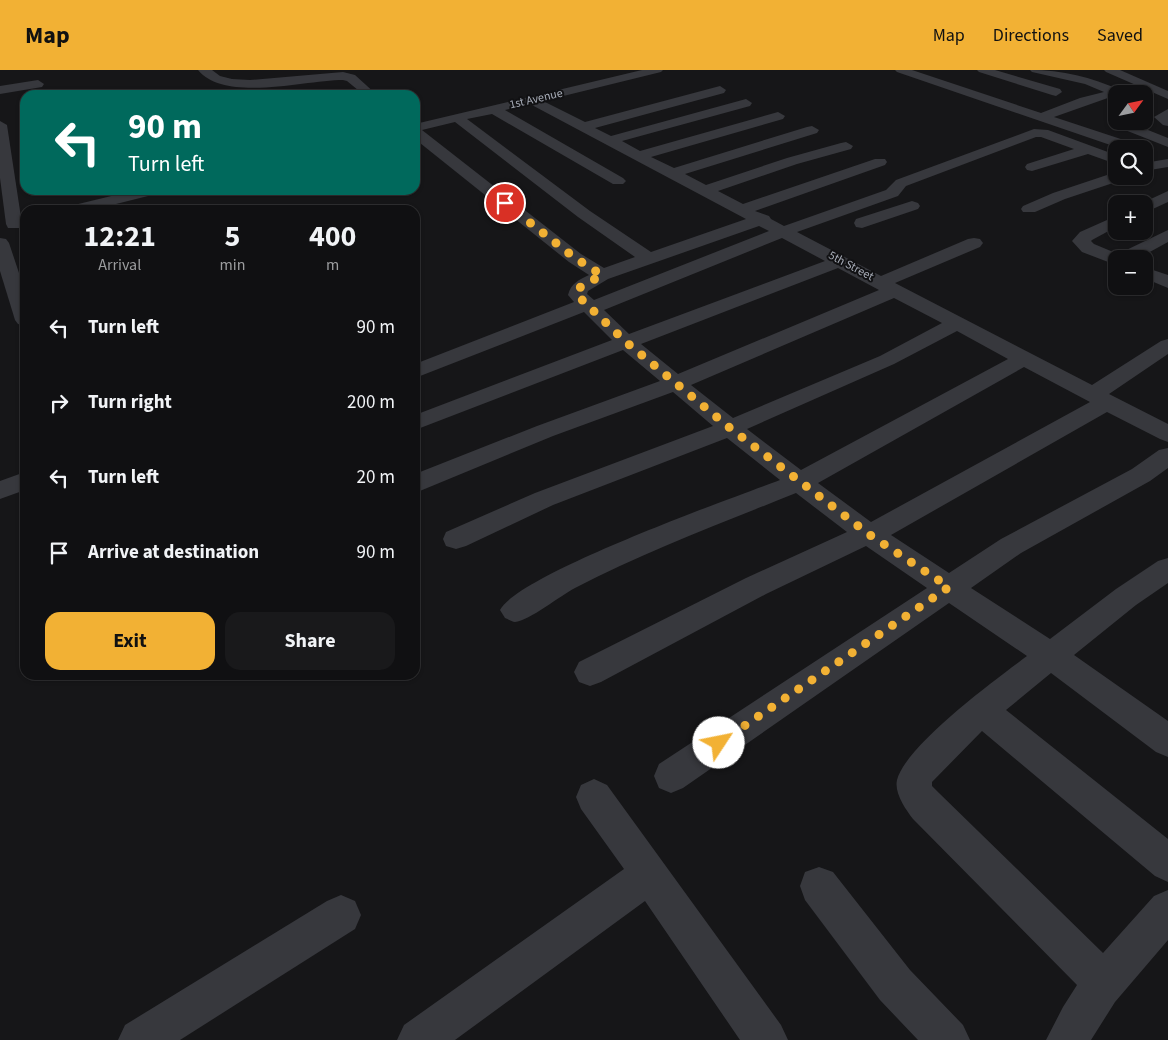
<!DOCTYPE html>
<meta charset="utf-8">
<style>
:root{--surface:#101012;--page:#19191b;--text:#f1f3f6;--muted:#9c9d9f;--line:#303032;--accent:#f2b134}
body{margin:0;font-family:"Source Sans 3",sans-serif;background:var(--page);color:var(--text);height:100vh;display:flex;flex-direction:column;font-size:19px;white-space:nowrap}
*{box-sizing:border-box;margin:0}
p{font-size:16px;color:var(--muted)}
.icon{flex:none;width:28px;height:28px;fill:none;stroke:currentColor;stroke-width:2;stroke-linecap:round;stroke-linejoin:round}
.map{position:relative;flex:1;overflow:hidden}
.panel{position:absolute;left:20px;top:135px;width:400px;height:475px;display:flex;flex-direction:column;background:var(--surface);border-radius:15px;box-shadow:0 1px 4px #0004,0 0 0 1px var(--line)}
.panel>*{flex:none}
.banner{position:absolute;left:20px;top:20px;width:400px;height:105px;border-radius:15px;box-shadow:0 1px 4px #0004,0 0 0 1px var(--line);background:#00695c;color:#fff;overflow:hidden}
.needle{width:32px;rotate:57deg}
.fabs{position:absolute;left:1108px;top:15px;display:grid;gap:10px}
.fabs a{display:grid;place-items:center;width:45px;height:45px;border-radius:10px;background:var(--surface);box-shadow:0 1px 4px #0004,0 0 0 1px var(--line);font-size:25px}
.pin{position:absolute;display:grid;place-items:center;width:42px;height:42px;color:#fff;margin:-21px;border:2px solid #fff;border-radius:50%;box-shadow:0 1px 5px #0007}
.me{position:absolute;width:55px;margin:-28px;rotate:56deg;stroke-linejoin:round;filter:drop-shadow(0 0 4px #0008)}
.turn{display:flex;align-items:center;gap:18px;height:105px;padding:0 25px;font-size:22px}
.turn .icon{width:65px;height:65px;stroke-width:2.5}
.turn b{display:block;font-size:35px;line-height:42px}
.eta{display:flex;justify-content:space-evenly;align-items:center;height:85px;text-align:center}
.eta b{font-size:30px;font-weight:700;line-height:35px}
.button{display:flex;gap:10px;margin-top:auto;padding:10px 25px}
.button a{flex:1;height:58px;border-radius:15px;background:var(--accent);color:#111;font-size:20px;font-weight:700;line-height:58px;text-align:center}
.button a+a{background:var(--page);color:var(--text)}
ul{padding:0;list-style:none}
li{display:flex;align-items:center;gap:15px;height:75px;padding:0 25px}
li div{flex:1}
li b{display:block;font-size:19px}
li em{font-style:normal}
header{display:flex;align-items:center;gap:30px;box-sizing:border-box;height:70px;padding:0 25px;background:var(--accent);color:#111}
header strong{font-size:24px}
nav{display:flex;gap:28px;margin-inline-start:auto;font-size:18px}
.map>svg:first-child{display:block}
.lines{fill:none;stroke-linecap:round;stroke-linejoin:round}
.minor{fill:#37383d;fill-rule:evenodd}
.route{stroke:#f2b134;stroke-width:9;stroke-dasharray:0 16.2}
.labels{text-anchor:middle;dominant-baseline:central;stroke-width:4;stroke-linejoin:round;paint-order:stroke}
.far-street-label{font-size:12px;fill:#a8adb8;stroke:#111113}
</style>
<header>
<strong>Map</strong>
<nav><a>Map</a><a>Directions</a><a>Saved</a></nav>
</header>
<div class="map">
<svg width="1168" height="970" viewBox="0 0 1168 970">
<rect width="100%" height="100%" fill="#161618"/>
<g class="lines">
<!-- minor -->
<g class="minor">
<path d="M198,0H212L220,6L232,9L250,10L343,2L355,5L377,25H364L347,11L343,10C305,10 225,33 198,0Z"/>
<path d="M642,0H663L661,2L543,31L585,52L720,16L726,20L724,23L595,58L611,66L746,29L752,33L750,36L622,71L640,81L778,42L785,46L783,49L651,87L674,98L807,57L812,56L819,60L817,63L685,104L706,115L787,88L841,73L846,72L853,76L851,79L797,94L718,121L743,134L875,89H885L887,92L885,95L755,141L769,146L771,149L784,156L886,120L896,110L1034,59L1048,60L1116,85V94L1088,84L1032,101L1027,100L1025,97L1027,94L1074,79L1041,67H1036L906,116L898,126L797,162L881,206L968,169L974,168L980,169L983,173L980,177L895,213L1092,315L1161,271L1168,269V284L1109,324L1168,354V372L1160,369L1107,342L891,465L949,503L1001,469L1132,399L1159,380L1168,378V398L1150,411L1021,483L971,518L1050,569L1116,519L1158,491L1168,488V513L1136,535L1074,585L1168,651V687L1156,682L1051,603L1006,640L1168,769V812L1155,806L982,661L932,712V716L939,723L1103,883L1154,826L1168,820V870L1115,932L1091,970H1046L1063,937L1077,915L913,749C906,740 894,723 897,710C906,675 996,609 1027,586L949,533L683,718L671,723L659,718L654,706L659,694L927,518L866,476L766,524L601,612L590,616L579,612L574,602L579,592L746,508L847,462L796,423C722,453 646,481 575,518C561,525 529,551 515,552C512,552 508,549 505,548L500,540C519,504 732,428 780,410L727,368L553,435L466,476L456,479L446,476L443,469L446,462L535,423L713,356L673,322L553,366L415,423V404L537,356L660,311L623,280L415,360V345L612,270L584,242L415,308V294L574,232L568,225C571,213 579,210 589,205L569,192L415,69V54ZM530,34L746,149L651,182L590,141L467,49L492,44L613,114H623L626,111L623,108L505,40ZM455,52L578,147L635,187L604,198L581,184L422,60ZM759,156L769,161L594,230L587,224L588,221L608,209ZM782,168L825,191L629,264L604,240ZM838,198L879,220L678,304L641,274ZM894,228L942,253L880,286L733,348L691,315ZM957,261L1008,289L801,400L747,359L894,294ZM1024,297L1090,332L871,452L818,413Z"/>
<path d="M895,0H912L1041,43L1080,28L1104,22L1085,14L1032,2L1030,0C1063,0 1091,7 1120,20L1122,23L1054,47L1142,76L1144,79H1122L897,2Z"/>
<path d="M977,0H995L1060,19L1062,22L1056,26L1052,25L979,2Z"/>
<path d="M1104,0H1120L1168,21V29L1106,2Z"/>
<path d="M38,10L44,14L42,17L0,24V16Z"/>
<path d="M1168,39V56L1163,55L1154,47Z"/>
<path d="M0,51L7,55L22,154L20,158H8L6,154L0,108Z"/>
<path d="M1116,51L1133,54L1168,68V77L1125,60L1111,58L1109,55Z"/>
<path d="M1168,89V97L1144,101V93Z"/>
<path d="M1116,102V106H1127L1125,109L1065,129L1035,142H1023L1021,139L1023,136L1053,123Z"/>
<path d="M136,120H163L160,123L92,140H64L66,137Z"/>
<path d="M1168,121V132L1144,143V134H1140Z"/>
<path d="M912,131L918,133L920,136L918,139L862,158L856,157L854,153L856,149Z"/>
<path d="M1116,146V157L1092,170L1091,171L1094,174L1118,184L1168,160V172L1137,189H1116V195L1082,182L1072,171L1080,162Z"/>
<path d="M0,168L6,169L9,173L25,221V256L18,254L15,250L0,201Z"/>
<path d="M1144,197L1168,205V218L1144,208Z"/>
<path d="M25,402V420L0,429V411Z"/>
<path d="M594,709L607,715L781,955L788,970H740L645,831L455,970H397L404,955L624,799L581,739L576,727L581,715Z"/>
<path d="M819,797L833,802L910,900L963,955L970,970H918L880,930L805,830L800,816L805,802Z"/>
<path d="M341,825L355,831L361,845L355,859L180,970H118L125,955L327,831Z"/>
</g>
</g>
<g class="lines">
<!-- route -->
<path class="route" d="M505,133L575,188L602,205L579,218L577,225L626,272L730,358L870,465L949,517L719,673"/>
</g>
<g class="labels">
<!-- far-street labels -->
<g class="far-street-label">
<text transform="translate(536 29) rotate(-13)">1st Avenue</text>
<text transform="translate(851 196) rotate(28)">5th Street</text>
</g>
</g>
</svg>
<div class="fabs">
<a><svg class="needle" viewBox="-14 -14 28 28"><path d="M0-13l5 13h-10z" fill="#e53935"/><path d="M0 13l5-13h-10z" fill="#9c9d9f"/></svg></a>
<a><svg class="icon" aria-label="search" viewBox="0 0 24 24"><circle cx="10" cy="10" r="6"/><path d="M15 15l6 6"/></svg></a>
<a>+</a>
<a>−</a>
</div>
<div class="pin" style="left:505px;top:133px;background:#d93025"><svg class="icon" aria-label="arrive" viewBox="0 0 24 24"><path d="M6 21V4h12l-3 4 3 4H6"/></svg></div>
<svg class="me" style="left:719px;top:673px" viewBox="-20 -20 40 40"><circle r="19" fill="#fff"/><path d="M0-13L10 11 0 6-10 11z" fill="#f2b134"/></svg>
<div class="banner">
<div class="turn"><svg class="icon" aria-label="left" viewBox="0 0 24 24"><path d="M17 20v-9H6M10 6l-5 5 5 5"/></svg><div><b>90 m</b>Turn left</div></div>
</div>
<section class="panel">
<div class="eta">
<div><b>12:21</b><p>Arrival</p></div>
<div><b>5</b><p>min</p></div>
<div><b>400</b><p>m</p></div>
</div>
<ul>
<li><svg class="icon" aria-label="left" viewBox="0 0 24 24"><path d="M17 20v-9H6M10 6l-5 5 5 5"/></svg><div><b>Turn left</b></div><em>90 m</em></li>
<li><svg class="icon" aria-label="right" viewBox="0 0 24 24"><path d="M7 20v-9h11M14 6l5 5-5 5"/></svg><div><b>Turn right</b></div><em>200 m</em></li>
<li><svg class="icon" aria-label="left" viewBox="0 0 24 24"><path d="M17 20v-9H6M10 6l-5 5 5 5"/></svg><div><b>Turn left</b></div><em>20 m</em></li>
<li><svg class="icon" aria-label="arrive" viewBox="0 0 24 24"><path d="M6 21V4h12l-3 4 3 4H6"/></svg><div><b>Arrive at destination</b></div><em>90 m</em></li>
</ul>
<div class="button"><a>Exit</a><a>Share</a></div>
</section>
</div>
